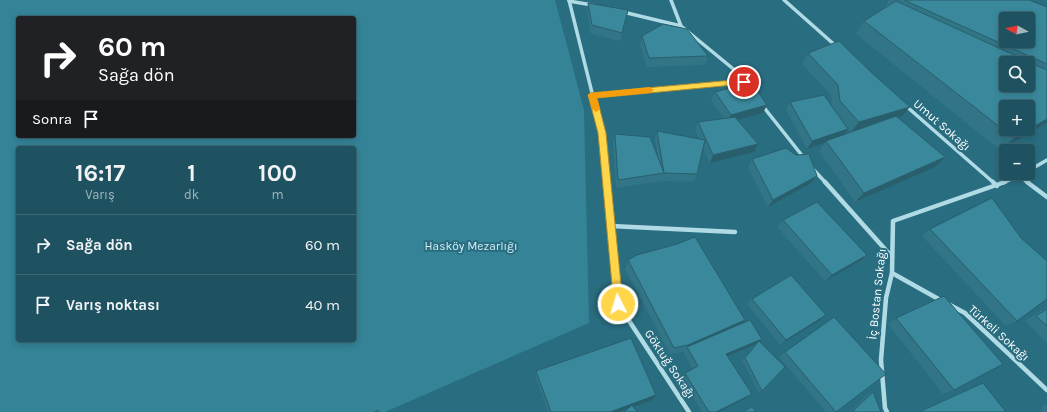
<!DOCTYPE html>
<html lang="tr">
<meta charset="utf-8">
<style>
:root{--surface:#1f5260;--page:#275866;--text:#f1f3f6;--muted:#a1b6bd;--line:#3c6975}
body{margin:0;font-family:Karla,sans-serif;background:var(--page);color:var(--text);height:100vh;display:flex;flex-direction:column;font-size:15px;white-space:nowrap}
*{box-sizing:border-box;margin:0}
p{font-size:13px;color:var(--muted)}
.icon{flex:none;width:22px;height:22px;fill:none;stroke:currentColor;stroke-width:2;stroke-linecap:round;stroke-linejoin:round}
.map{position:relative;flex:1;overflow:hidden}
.details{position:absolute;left:16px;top:146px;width:340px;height:196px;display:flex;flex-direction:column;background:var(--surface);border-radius:4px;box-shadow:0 2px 6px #0003,0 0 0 1px var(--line)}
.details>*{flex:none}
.guide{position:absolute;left:16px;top:16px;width:340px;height:122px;border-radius:4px;box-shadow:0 2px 6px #0003,0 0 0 1px var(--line);background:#202124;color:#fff;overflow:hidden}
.needle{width:26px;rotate:278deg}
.fabs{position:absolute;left:999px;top:12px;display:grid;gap:8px}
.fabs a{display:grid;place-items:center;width:36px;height:36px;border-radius:4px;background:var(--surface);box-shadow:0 2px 6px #0003,0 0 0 1px var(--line);font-size:20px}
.pin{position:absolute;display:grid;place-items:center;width:34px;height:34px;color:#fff;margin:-17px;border:2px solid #fff;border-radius:50%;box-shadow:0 1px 4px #0007}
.me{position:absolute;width:44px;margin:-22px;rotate:355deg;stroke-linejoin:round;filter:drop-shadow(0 0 3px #0008)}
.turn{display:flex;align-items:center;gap:14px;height:84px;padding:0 16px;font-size:18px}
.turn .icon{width:52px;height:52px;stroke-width:2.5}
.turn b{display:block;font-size:28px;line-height:34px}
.then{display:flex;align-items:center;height:38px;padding:0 16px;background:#0003;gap:8px;font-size:15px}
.eta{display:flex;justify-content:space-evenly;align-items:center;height:68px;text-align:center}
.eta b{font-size:24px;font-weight:700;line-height:28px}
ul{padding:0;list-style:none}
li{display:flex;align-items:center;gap:12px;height:60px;padding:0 16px;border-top:1px solid var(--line)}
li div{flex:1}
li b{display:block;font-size:15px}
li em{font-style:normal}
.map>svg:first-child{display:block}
.green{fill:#348397;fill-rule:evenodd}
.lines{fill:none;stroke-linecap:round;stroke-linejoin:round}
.street-far1{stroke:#b0dbe5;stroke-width:3.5}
.street{stroke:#b0dbe5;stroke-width:4.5}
.wall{fill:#327586;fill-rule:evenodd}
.shaded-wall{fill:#295f6d}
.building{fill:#3a889c;stroke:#295f6d;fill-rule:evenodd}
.route{fill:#ffd54a;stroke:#a68a30}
.slow{fill:#f59e0b}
.labels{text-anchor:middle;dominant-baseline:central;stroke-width:4;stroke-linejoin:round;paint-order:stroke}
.street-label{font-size:12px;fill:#fff;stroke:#296d80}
.park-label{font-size:12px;fill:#d3eef5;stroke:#296d80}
</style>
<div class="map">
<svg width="1047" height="412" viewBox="0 0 1047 412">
<rect width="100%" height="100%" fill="#296d80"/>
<!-- green -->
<path class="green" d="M0,0H555L584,110L589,323L385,412H0ZM18,18H354V136H18ZM18,148H354V340H18Z"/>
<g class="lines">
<!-- street-far1 -->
<g class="street-far1">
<path d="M569,0L602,133L607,183"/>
<path d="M671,0L681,26"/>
<path d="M784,0L837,47"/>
<path d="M569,1L592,5"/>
<path d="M623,12L681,26L737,72L748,87"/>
<path d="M593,95L744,82"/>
<path d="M762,105L804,158"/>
<path d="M906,106L994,183"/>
<path d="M812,168L826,183"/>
<path d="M1028,171L1047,160"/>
<path d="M1019,176L1029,183"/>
<path d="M1003,183L1024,173"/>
</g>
<!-- street -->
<g class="street">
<path d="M607,182L618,304L689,412"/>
<path d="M825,182L892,257"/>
<path d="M993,182L997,186"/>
<path d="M1027,182L1047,197"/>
<path d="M611,226L735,232"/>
<path d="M892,273L942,301"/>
<path d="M948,304L965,313L1047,390"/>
<path d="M887,412L885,408L881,360L886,298L892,273L893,221L1005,182"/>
</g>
</g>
<!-- wall -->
<g class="wall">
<path d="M889,0H1029L1047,7V123L1000,150L856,34L864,21L885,8H884Z"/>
<path d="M588,3L628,10L620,41L591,34L587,11Z"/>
<path d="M642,36L708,56L705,65L647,67L640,45Z"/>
<path d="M808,53L901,117L899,118L935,167L855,202L819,151L825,143L807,149L786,110L790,102L832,106L831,95L802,64ZM847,128L851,132L845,134Z"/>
<path d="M715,92L763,113L738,120L758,144L754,152L710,163L703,149L697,174L694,182L662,181L616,188L613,142L615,134L658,157L655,139L657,131L699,139L695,130L698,122L724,119L711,100Z"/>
<path d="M752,159L811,183L768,207L748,167Z"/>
<path d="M783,220L867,255L860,261L825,281L777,227Z"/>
<path d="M930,229L1017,321L1006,326L922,236Z"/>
<path d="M628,260L745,320L742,324L762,339L759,341L762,391L759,393L742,360L756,344L727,356L752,394L746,398L719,412H702L682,377L685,373L693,369L683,352L670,354L625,269Z"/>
<path d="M752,299L826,315L819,321L780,345L747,304Z"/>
<path d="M1047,307V343L1025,321Z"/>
<path d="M896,318L954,390L943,394L888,324Z"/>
<path d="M785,352L836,412H826L779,357Z"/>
<path d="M536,371L652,400L620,412H548L536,377Z"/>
<path d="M983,383L1006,412H917L973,387Z"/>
<path d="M873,392L881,412H850L868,394Z"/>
<path d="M1047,404V412H1041L1043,406Z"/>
</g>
<!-- shaded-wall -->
<g class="shaded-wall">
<path d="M767,105L763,113L727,123L731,115Z"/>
<path d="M910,107L901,117L851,132L859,122Z"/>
<path d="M1047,119V123L1000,150L1014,138Z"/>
<path d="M848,129L843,137L826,141L825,143L807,149L812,141Z"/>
<path d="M758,144L754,152L710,163L713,155Z"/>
<path d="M945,157L935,167L855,202L864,193Z"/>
<path d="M817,176L811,183L768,207L773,200Z"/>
<path d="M867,255L860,261L825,281L832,275Z"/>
<path d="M826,315L819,321L780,345L786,340Z"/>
<path d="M745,320L739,327L687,347L688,345Z"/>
<path d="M762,339L756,344L721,359L726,354Z"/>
<path d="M752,394L746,398L719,412H716Z"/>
<path d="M656,395L652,400L620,412H610Z"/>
</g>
<!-- building -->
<g class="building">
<path d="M904,0H1029L1047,7V64ZM1006,19H1028V41H1006Z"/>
<path d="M896,1L1047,70V119L1014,138L864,21ZM1006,63H1028V85H1006ZM1006,107H1028V129H1006Z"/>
<path d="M588,3L628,10L622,33L592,25Z"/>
<path d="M663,24L687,29L708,56L649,58L642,36Z"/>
<path d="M839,41L872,73L910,107L859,122L840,101L838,85L808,53Z"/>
<path d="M751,82L767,105L731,115L715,92Z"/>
<path d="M824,95L848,129L812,141L790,102Z"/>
<path d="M896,116L945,157L864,193L826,141Z"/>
<path d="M735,117L758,144L713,155L698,122Z"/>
<path d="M657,131L705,140L697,174L664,173Z"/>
<path d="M615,134L650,137L664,173L618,180Z"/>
<path d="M786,148L796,155L809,154L817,176L773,200L752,159Z"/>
<path d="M992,198L1021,238L1047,261V299L1017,321L930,229Z"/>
<path d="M817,202L867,255L832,275L783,220Z"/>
<path d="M695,237L745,320L688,345L674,348L628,260L637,255L677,244Z"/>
<path d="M791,275L826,315L786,340L752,299Z"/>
<path d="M944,296L1003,364L954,390L896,318Z"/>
<path d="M1047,309V326L1036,316Z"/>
<path d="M834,317L886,374L836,412L785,352Z"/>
<path d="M750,320L762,339L726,354L752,394L716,412H709L685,373L698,366L687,347Z"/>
<path d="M631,338L656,395L610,412H551L536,371Z"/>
<path d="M759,341L785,367L762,391L745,358Z"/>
<path d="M983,383L1006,412H919Z"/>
<path d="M873,392L881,412H852Z"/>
<path d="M632,405L637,412H624Z"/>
<path d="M752,407L756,412H742Z"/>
<path d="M378,410L379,412H374Z"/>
</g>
<!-- route -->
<path class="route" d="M744,79L748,82L744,84L597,98L606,133L623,304L621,307L618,308L614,307L598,133L588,95L590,93Z"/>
<!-- slow -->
<path class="slow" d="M650,87L654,90L650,93L597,98L600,109L596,112L592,109L588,95L590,93Z"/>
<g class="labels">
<!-- street labels -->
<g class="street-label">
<text transform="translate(942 125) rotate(41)">Umut Sokağı</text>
<text transform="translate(877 294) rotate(-84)">İç Bostan Sokağı</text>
<text transform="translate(999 333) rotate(42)">Türkeli Sokağı</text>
<text transform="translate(670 364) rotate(56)">Göktuğ Sokağı</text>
</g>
<!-- park labels -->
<g class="park-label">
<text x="471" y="246">Hasköy Mezarlığı</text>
</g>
</g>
</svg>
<div class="fabs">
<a><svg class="needle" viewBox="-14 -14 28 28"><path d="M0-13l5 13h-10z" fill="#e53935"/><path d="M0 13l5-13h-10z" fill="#a1b6bd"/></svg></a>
<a><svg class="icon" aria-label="search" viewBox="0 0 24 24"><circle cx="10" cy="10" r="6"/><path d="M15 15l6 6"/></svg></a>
<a>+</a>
<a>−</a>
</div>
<div class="pin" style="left:744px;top:82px;background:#d93025"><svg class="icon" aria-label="arrive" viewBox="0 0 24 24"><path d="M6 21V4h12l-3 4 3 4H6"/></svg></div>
<svg class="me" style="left:618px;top:304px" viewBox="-20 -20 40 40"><circle r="17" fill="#ffd54a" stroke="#fff" stroke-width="3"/><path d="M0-11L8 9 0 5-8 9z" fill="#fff"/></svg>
<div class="guide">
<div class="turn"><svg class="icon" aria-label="right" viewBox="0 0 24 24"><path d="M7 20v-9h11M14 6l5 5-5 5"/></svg><div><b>60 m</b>Sağa dön</div></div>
<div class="then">Sonra<svg class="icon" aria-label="arrive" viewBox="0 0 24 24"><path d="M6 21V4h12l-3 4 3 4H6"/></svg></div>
</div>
<section class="details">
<div class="eta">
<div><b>16:17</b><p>Varış</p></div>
<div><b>1</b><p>dk</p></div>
<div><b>100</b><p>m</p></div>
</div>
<ul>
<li><svg class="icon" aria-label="right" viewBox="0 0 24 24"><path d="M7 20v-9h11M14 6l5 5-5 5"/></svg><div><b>Sağa dön</b></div><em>60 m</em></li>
<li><svg class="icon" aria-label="arrive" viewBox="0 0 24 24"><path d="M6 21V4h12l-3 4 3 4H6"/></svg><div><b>Varış noktası</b></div><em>40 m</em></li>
</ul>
</section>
</div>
